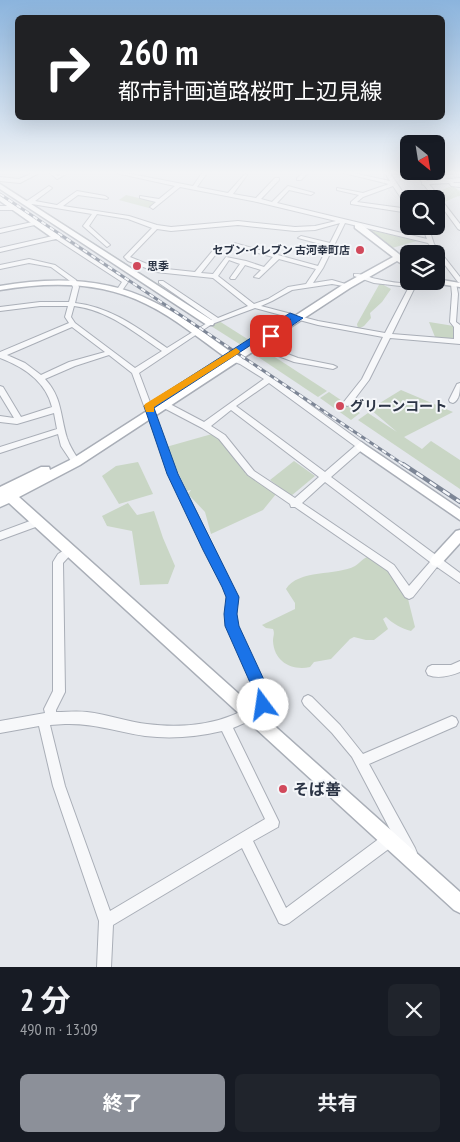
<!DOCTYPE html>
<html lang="ja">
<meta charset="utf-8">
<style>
:root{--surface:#171b24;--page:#20242c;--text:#f1f3f6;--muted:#9ea1a6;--accent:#8c9099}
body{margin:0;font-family:"PT Sans Narrow","Noto Sans JP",sans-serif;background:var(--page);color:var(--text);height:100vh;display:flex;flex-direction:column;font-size:19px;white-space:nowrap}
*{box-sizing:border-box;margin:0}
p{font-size:16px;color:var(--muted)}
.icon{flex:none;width:28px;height:28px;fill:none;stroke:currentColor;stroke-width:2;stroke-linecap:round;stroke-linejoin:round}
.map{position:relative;height:967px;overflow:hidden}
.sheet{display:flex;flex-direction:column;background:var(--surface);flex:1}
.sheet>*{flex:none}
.hud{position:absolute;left:15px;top:15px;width:430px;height:105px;border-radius:8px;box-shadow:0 5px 20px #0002;background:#202124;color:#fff;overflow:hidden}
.needle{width:32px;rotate:150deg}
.tools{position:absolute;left:400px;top:135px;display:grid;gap:10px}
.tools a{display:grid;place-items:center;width:45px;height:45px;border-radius:8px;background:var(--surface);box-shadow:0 5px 20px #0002;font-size:25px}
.pin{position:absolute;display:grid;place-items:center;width:42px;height:42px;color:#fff;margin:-21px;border-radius:10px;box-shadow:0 2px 8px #0006}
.me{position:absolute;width:55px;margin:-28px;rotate:346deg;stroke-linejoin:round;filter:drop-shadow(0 0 4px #0008)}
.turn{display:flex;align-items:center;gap:18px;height:105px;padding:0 20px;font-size:22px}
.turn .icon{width:65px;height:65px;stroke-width:2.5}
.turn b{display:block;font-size:35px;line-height:42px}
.round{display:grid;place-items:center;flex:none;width:52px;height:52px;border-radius:8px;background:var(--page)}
.summary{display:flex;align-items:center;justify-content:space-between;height:85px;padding:0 20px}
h1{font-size:30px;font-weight:700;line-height:38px}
.cta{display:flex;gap:10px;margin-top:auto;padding:10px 20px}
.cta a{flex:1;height:58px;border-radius:8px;background:var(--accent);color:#fff;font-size:20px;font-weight:700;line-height:58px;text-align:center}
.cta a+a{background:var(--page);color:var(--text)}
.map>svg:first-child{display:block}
.green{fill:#c9d6c5}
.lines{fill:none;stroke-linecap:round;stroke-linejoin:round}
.street-casing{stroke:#a9aeb7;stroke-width:2}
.secondary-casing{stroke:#a9aeb7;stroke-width:3}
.street{fill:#f7f8fa;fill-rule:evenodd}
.secondary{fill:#fff;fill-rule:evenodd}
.rail-far1-casing{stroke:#7d8696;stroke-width:3}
.rail-casing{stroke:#7d8696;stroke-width:4.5}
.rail-far1{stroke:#f4f6f9;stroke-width:2;stroke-dasharray:5;stroke-linecap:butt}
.rail{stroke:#f4f6f9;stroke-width:2.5;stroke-dasharray:8;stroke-linecap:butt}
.route{fill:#1a73e8;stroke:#114b97}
.slow{fill:#f59e0b}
.poi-dot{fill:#d1495b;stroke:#f4f6f9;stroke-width:2}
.labels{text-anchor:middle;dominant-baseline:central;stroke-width:4;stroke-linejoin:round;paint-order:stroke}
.far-poi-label{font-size:11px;font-weight:bold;fill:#2b3445;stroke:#f4f6f9;text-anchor:end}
.poi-label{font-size:14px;font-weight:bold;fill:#2b3445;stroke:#f4f6f9;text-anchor:start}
.near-poi-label{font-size:16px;font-weight:bold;fill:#2b3445;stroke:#f4f6f9;text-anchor:start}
</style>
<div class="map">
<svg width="460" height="967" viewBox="0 0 460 967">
<rect width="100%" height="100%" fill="#e4e7ec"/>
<!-- green -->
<g class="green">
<path d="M0,183L213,319L205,323L0,187Z"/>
<path d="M449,187H454L460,191V196C447,198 443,210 431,194L433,191H440Z"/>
<path d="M126,195L156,202L149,208L119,200Z"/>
<path d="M370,230L417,241L392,248Z"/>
<path d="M380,283L391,289L382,302L370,313L371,318L364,326L358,329L357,324Z"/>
<path d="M219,321L249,340L241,345L211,326Z"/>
<path d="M429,322L454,326L455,339L435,337Z"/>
<path d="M261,348L327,391L318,397L252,353Z"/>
<path d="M401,390L453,412L404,437L422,449L431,441L460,460V489L358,420L368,413L397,432L370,409Z"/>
<path d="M329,392L360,413L351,420L320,398Z"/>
<path d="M212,434L221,439L247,472L245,473L247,475L276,494L263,510L211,534L205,512L188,494L191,490L187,491L166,447Z"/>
<path d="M294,461L315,476L291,496L270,480Z"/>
<path d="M138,462L153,494L119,504L102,476L116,466Z"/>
<path d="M128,503L137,515L154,511L163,538L175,566L168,584L140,585L132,531L107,526L102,516Z"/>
<path d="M367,557L386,568L407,595L415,627L411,631C402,629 392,623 386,617L383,619L388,629L374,640H366L354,637L350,639L331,659L314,662L310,667C292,671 274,662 273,641C273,636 275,634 273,629L266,628L262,625L295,609V603L286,589C298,569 337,576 355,566C359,564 362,559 367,557Z"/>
</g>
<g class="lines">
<!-- street casing -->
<g class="street-casing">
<g id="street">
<path d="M33,173H39L20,183L0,181V177L19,179Z"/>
<path d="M50,173H55L58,176L62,173H68L57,179Z"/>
<path d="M116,173H126L193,186L202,173H207L197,187L228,193L245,174L247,175L233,194L256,198L275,178H279V180L261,199L272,202L288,186L314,193L311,195L289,190L277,203L427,239L422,226H428L434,244L460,277V283L458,282L428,243L345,223L323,268L313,283L332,280L349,285V287L332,284L292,290L272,301L261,306L318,321L385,333L409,287L374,283L354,276V274C361,273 369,278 377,279C397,284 420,286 440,280L442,281V283L431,286L415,287L392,334L454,339V327L450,322L452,294L451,284L456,283L458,294L456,322L460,325V344L390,338L369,380L350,405L347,406L343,403L362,379L383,337L318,325L255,308L212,324L139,373L177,474L238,597L236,614L237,626L269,695C269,699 269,704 268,707C264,716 242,724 233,728L279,822L278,827L253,841L286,908L384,835L389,833L393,835L352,757L332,733L304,705L302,701L304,697L308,695L312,697L340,725L363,754L452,716L456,718L458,722L456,726L369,764L415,848L417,853L415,858L410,860L405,858L395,838L396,840L394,845L289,923L284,925L279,923L242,848L113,925L111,967H97L99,921L53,786L39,726L0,733V721L45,713L44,709L53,691V562L58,554L69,547L72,548L74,551L63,563L65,692L56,710V712C67,712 77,711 87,712C107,714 127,722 147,724C185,729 226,724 257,702V695L227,626L226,614L228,597L169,474L132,373L109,355L75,366L45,379C62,397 60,415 67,438C70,447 75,454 80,462L79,464H73L61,446L58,434L0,453V447L57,429L54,413L17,424L0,422V416L14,418L0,395V386L3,387L21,417L52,407C46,382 24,367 0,358V352L69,323L65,317L68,306H40L0,311V307L40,302H69L73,287L70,281L51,267L29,263L0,269V265L29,259L55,265L76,280L79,287L75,303C111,307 138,328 167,348L212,320L159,283V281H163L218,318L248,306L213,278L156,272L128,261L124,257L125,256L152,228L128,219L97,214L89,226L109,244L110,245L107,247L83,226L92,214L32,204L24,205V203L49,186L52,188L51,189L35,201L57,205L77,191L105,196L108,198L107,199L78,195L63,206L129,216L157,225L171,227L238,221L295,227L315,226L336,221L257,202L180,187L153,209L150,207L156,202L140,198V196L159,199L175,186ZM340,223L330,243L301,236L298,238L328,246L318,266L234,243L231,245L232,246L273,257L264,267L246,261L226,257L213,274L201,273L220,249L217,247L215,248L195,272L157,268L130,257L157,229L171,231L238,225L295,231L315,230ZM279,259L316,269L306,284L288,287L268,299L254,304L218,276L229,260L240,264L230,278L231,279H235L245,265L261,270L254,277L259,278ZM74,306C108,310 134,332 162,351L135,368L75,323L71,317ZM72,327L105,352L69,362L41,375L25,363L7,355ZM65,724C93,723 118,732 145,736C171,739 197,737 222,731L265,819L110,911L65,786L50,725Z"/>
<path d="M303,173H308L301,180H297V178Z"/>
<path d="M344,173H353L390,181L385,173H390L404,194L432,195L424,185L422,184V182L416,173H421L427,181L460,178V182H453L454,183H460V187L451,186L449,183L429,184L460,224V230L458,229L436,199L406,198L409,202V208L407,207L393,186L363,197L357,202L409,209V213L351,204V202L359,195L337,190V188L363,193L389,184Z"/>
<path d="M0,206H14L17,208L14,210H0Z"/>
<path d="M37,221L39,222V224L0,233V229Z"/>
<path d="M57,235L127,281L128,282L121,292L116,291L122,282L56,239L0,252V248Z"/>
<path d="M255,343H259L298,358L333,365L337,367L333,369L294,362L255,347Z"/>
<path d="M232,357H235L246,360L272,377L364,444L365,446L364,448L331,477L460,573V583L437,567L413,597L409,599L405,597L388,571L295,507H291L290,504L248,475L219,439L202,428L162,407L161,405L162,403H168L204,422L264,379L240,364L232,361ZM269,383L355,446L325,472L236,406ZM231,410L319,477L295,498L254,471L225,435L211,426ZM325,482L430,562L409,586L394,565L302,503Z"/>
<path d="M460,383C460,390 460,400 453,403L450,402L449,400L457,384Z"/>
<path d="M38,518L41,519L43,522L41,525L0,540V532Z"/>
<path d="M460,661V672C450,676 438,679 428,675L426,671L428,667L432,665H451Z"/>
</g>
</g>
<!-- secondary casing -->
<g class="secondary-casing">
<g id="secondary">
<path d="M0,184L213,321L214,323L213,325H207L0,189Z"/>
<path d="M0,196L60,235V239H54L0,201Z"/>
<path d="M355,224H361L409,262V268L397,261L350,288L80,465L19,497L460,892V913L454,910L9,503L0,507V487L41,467H49L50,470L72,459L228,359C201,340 175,318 146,304C100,281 49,282 0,290V286C52,277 106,277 154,302C183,316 208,336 235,355L344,284L393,257L355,228Z"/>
<path d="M436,279L460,283V287L433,283L432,281H436Z"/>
<path d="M361,442L460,509V520L357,449L356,446Z"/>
<path d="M460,530V543L440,565L436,566L432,565L430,561L432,557L456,531Z"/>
</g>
</g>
<!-- street -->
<use href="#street" class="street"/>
<!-- secondary -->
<use href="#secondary" class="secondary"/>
<!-- rail-far1 casing -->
<g class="rail-far1-casing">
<path id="rail-far1" d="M0,194L404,465"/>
</g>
<!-- rail casing -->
<g class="rail-casing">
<path id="rail" d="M403,464L460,502"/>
</g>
<!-- rail-far1 -->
<use href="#rail-far1" class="rail-far1"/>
<!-- rail -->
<use href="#rail" class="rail"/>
</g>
<!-- sky -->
<linearGradient id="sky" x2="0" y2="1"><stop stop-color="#8bb4dd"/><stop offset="0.56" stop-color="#f3f4f6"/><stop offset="1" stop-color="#f3f4f6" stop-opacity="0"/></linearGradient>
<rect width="460" height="308" fill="url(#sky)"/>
<!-- route -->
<path class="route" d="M290,313L303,318L274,338H268V334L291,319L154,408L178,474L239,597L237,614L239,626L271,695L268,710L263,713L258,710L256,705V696L225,626L224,614L226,597L222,587L203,550L167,474L144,406Z"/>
<!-- slow -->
<path class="slow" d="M236,348L240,351L239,353L154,407V412H146L144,406L145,404Z"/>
<!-- markers -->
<g class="poi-dot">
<circle cx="360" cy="250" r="5"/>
<circle cx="137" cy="266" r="5"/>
<circle cx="340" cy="406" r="5"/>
<circle cx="283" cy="789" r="5"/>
</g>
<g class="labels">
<!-- far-poi labels -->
<g class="far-poi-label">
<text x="350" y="250">セブン-イレブン 古河幸町店</text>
<text x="147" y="266" text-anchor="start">思季</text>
</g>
<!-- poi labels -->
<g class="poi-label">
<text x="350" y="406">グリーンコート</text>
</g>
<!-- near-poi labels -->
<g class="near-poi-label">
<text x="293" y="789">そば善</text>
</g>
</g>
</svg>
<div class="tools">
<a><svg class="needle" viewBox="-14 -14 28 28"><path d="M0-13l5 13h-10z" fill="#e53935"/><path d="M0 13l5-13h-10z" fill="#9ea1a6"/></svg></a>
<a><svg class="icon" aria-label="search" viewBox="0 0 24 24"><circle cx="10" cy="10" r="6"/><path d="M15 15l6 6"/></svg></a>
<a><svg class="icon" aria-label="layers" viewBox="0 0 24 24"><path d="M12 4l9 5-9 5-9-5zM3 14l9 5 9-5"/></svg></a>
</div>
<div class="pin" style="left:271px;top:336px;background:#d93025"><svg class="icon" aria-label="arrive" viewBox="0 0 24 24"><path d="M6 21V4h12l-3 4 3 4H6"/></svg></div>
<svg class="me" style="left:263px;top:705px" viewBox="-20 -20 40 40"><circle r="19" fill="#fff"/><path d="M0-13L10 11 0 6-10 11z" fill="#1a73e8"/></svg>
<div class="hud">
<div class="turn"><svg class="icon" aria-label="right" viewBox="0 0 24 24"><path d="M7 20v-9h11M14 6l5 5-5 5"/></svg><div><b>260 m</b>都市計画道路桜町上辺見線</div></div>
</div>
</div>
<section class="sheet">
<div class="summary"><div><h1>2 分</h1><p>490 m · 13:09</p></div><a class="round"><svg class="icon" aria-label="close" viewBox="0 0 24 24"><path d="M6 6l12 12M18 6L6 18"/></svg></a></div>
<div class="cta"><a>終了</a><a>共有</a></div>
</section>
